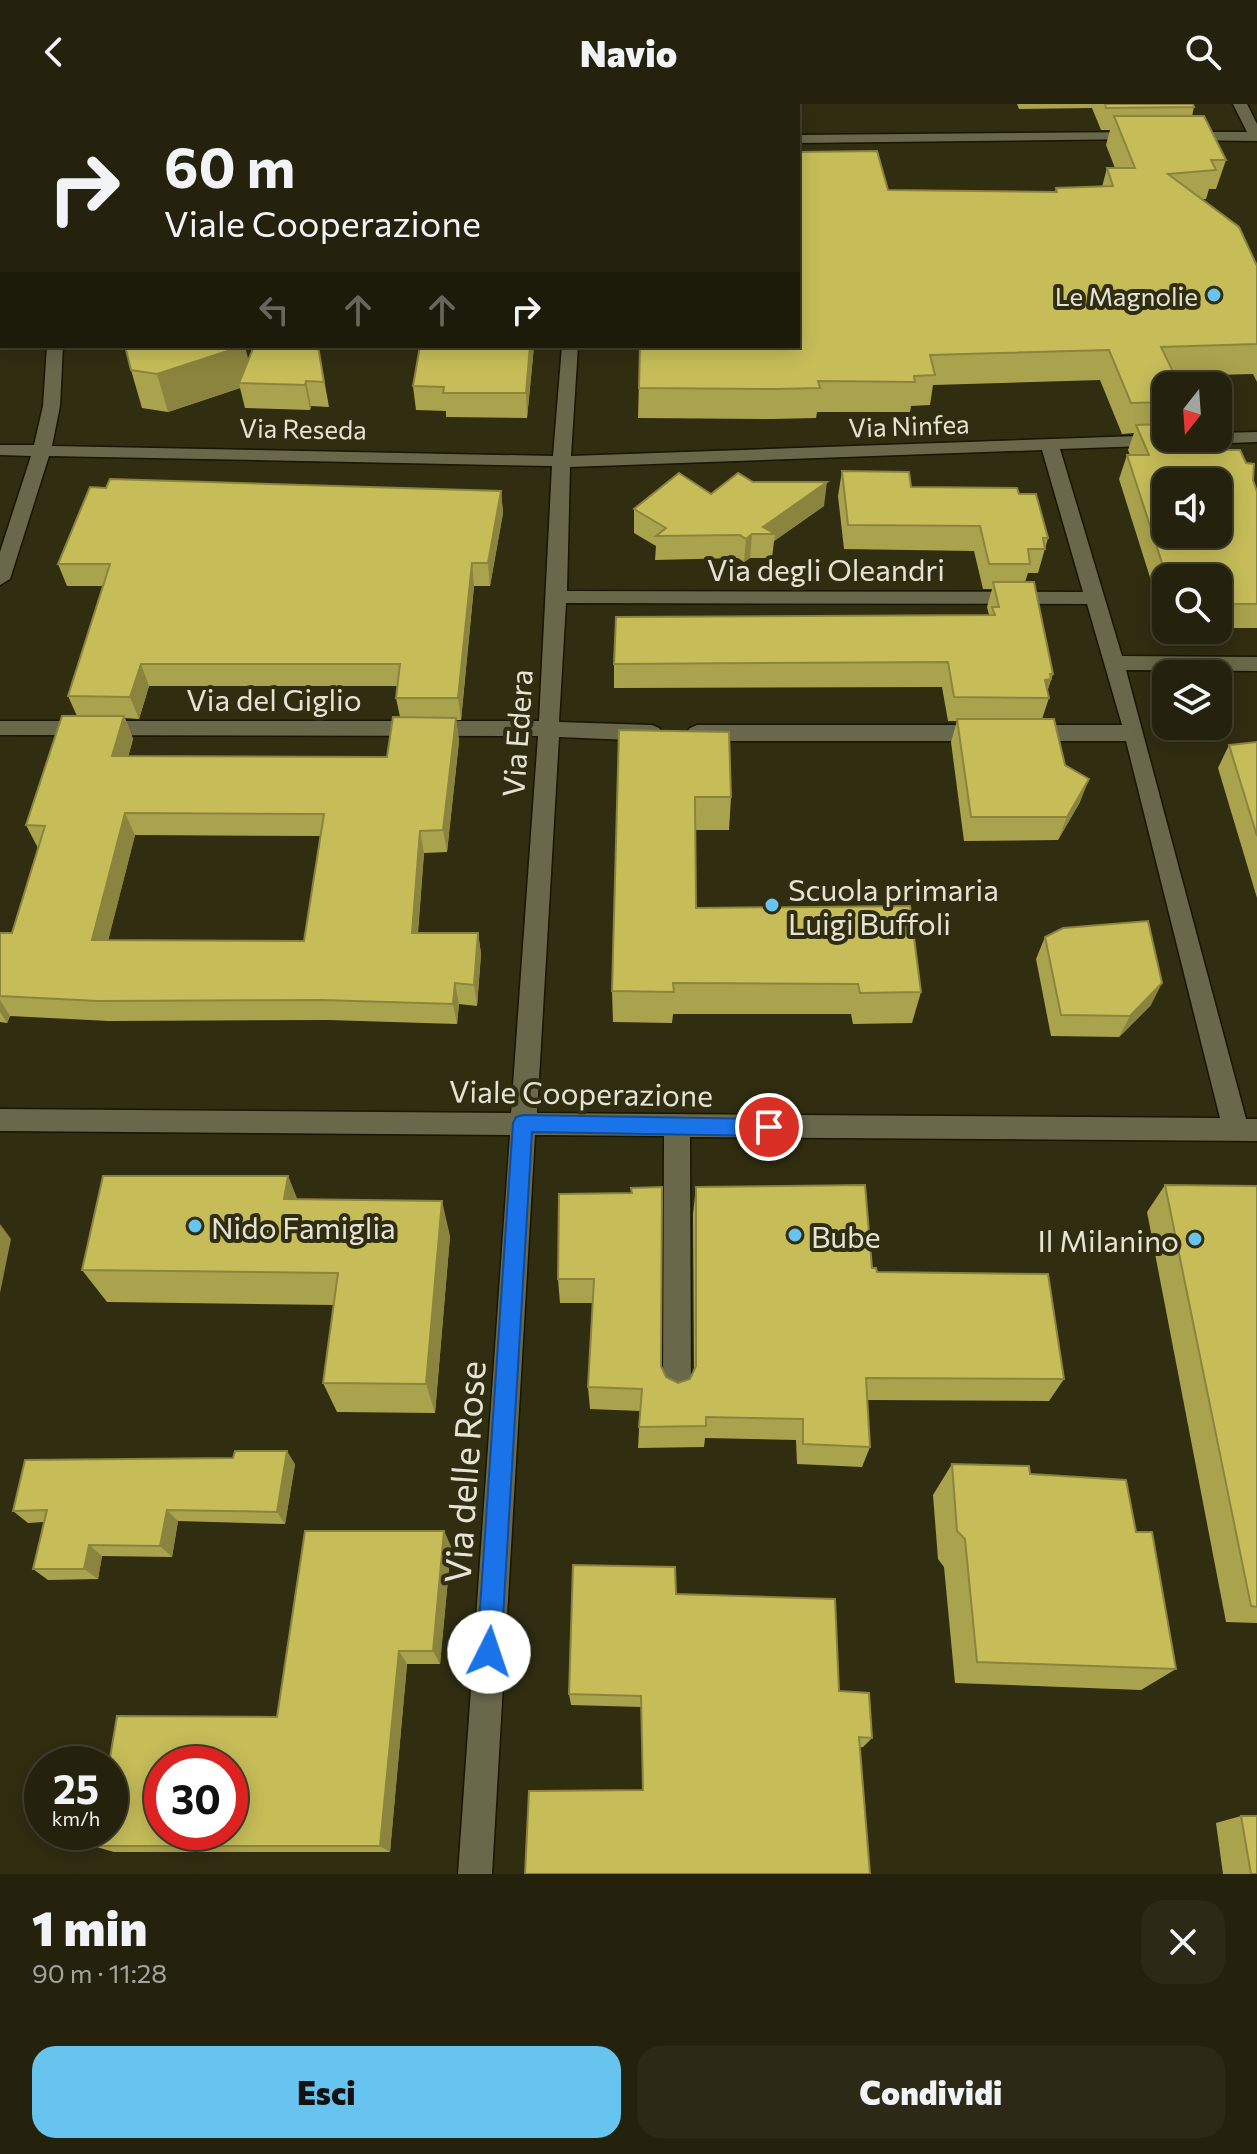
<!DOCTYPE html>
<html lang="it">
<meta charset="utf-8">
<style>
:root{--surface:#24220d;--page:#2c2a16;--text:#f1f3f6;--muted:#a3a49d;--line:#413f2e;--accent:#66c4ef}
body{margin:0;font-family:Commissioner,sans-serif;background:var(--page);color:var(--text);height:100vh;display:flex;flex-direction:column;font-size:30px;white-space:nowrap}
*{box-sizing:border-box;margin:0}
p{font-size:26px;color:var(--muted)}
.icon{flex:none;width:44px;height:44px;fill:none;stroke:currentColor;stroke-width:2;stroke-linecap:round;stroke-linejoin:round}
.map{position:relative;height:1770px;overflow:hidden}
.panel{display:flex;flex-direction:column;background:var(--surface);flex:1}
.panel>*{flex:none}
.banner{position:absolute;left:0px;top:0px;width:800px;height:244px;box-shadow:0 4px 20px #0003,0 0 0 2px var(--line);background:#24220d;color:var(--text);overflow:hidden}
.needle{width:52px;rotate:197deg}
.buttons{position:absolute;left:1152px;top:268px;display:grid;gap:16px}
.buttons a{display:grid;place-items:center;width:80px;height:80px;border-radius:16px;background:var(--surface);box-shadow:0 4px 20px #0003,0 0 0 2px var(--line);font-size:40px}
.speed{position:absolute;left:24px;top:1642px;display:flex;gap:16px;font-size:40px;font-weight:700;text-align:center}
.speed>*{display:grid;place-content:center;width:104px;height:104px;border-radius:50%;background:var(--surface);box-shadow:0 4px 20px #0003,0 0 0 2px var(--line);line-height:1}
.speed small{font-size:20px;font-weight:400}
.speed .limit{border:12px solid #d22;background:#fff;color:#111}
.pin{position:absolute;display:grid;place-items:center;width:68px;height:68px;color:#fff;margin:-34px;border:4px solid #fff;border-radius:50%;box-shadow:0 2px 8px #0007}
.me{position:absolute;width:88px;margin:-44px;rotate:4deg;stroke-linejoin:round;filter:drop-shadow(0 0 6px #0008)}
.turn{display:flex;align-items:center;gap:28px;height:168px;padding:0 32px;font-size:36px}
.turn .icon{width:104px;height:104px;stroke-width:2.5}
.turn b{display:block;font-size:56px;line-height:68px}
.lanes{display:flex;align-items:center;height:76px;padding:0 32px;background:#0003;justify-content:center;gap:40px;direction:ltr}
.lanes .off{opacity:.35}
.round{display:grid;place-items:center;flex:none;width:84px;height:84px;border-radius:24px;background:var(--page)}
.summary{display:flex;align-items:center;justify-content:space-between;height:136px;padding:0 32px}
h1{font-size:48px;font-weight:800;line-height:60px}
.button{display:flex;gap:16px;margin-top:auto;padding:16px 32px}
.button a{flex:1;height:92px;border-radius:24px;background:var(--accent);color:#111;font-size:32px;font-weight:800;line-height:92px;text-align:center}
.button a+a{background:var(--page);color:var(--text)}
header{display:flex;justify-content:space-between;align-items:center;height:104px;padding:0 32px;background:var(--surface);font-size:36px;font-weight:800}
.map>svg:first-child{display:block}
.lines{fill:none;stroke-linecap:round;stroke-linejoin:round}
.minor-casing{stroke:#181500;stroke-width:3}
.minor{fill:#6a684a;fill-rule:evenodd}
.wall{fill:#aaa34d;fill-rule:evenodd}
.shaded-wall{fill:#8b843e}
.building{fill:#c6bd59;stroke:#8b843e;stroke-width:2;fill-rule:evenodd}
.route{fill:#1a73e8;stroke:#114b97;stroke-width:2}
.poi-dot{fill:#66c4ef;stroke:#302d11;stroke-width:3}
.labels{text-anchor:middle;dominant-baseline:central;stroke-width:8;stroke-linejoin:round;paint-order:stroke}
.far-poi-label{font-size:26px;fill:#e5e4d4;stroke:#302d11;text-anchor:end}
.far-street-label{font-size:26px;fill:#e5e4d4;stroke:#302d11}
.street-label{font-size:30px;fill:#e5e4d4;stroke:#302d11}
.poi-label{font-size:30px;fill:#e5e4d4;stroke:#302d11;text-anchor:start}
.near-street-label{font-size:36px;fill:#e5e4d4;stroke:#302d11}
</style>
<header><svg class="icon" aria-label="back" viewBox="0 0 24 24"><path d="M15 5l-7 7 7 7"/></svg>Navio<svg class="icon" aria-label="search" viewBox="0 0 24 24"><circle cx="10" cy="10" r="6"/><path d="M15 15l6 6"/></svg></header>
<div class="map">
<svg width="1257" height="1770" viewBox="0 0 1257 1770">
<rect width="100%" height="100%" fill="#302d11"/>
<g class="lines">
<!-- minor casing -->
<g class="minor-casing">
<g id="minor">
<path d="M45,0H59L44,2Z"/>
<path d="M581,0H595L580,2Z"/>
<path d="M1233,0H1247L1257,20V37L1180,36L1173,32L1180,28H1247Z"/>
<path d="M1140,28L1147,32L1145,35L798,39V31Z"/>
<rect x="0" y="79" width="2" height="8"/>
<path d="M47,242H63L60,302L52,342L553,352L562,242H578L571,352L1166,331V334H1218V329L1257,328V338L1060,345L1122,552L1257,553V567L1126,566L1246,1015H1257V1037L690,1033L691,1284L687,1294L677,1298L667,1294L663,1284L664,1032L535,1031L492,1770H458L510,1031L0,1027V1005L511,1009L538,632L0,631V617H539L552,362L49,352L10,475L0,481V448L31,352L0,351V341H34L43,302ZM1042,346L1083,488L567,487L570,363ZM566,499L1087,500L1122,621H1025L1018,624L1014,629L1018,634L1025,637H1126L1220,1014L537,1009L559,633L652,637L659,634L663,629L659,624L652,621L559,618Z"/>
<path d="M697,621H984L991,624L995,629L991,634L984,637H697L690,634L686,629L690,624Z"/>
</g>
</g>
<!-- minor -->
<use href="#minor" class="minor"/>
</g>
<!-- wall -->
<g class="wall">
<path d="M217,0H296L295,2H218Z"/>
<path d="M649,0H794L795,2H649Z"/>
<path d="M1017,0H1193L1194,3L1192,12L1226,56L1216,85H1209L1206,95H1202L1257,162V278L1253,270L1175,272L1166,282V334L1205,346L1253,376L1257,388V524H1218V474H1166V524L1119,375L1127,351H1130L1128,346L1134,329L1122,330L1100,276L933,281L930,301L911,302L910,308H817L816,314L772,315L638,314L640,242L799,48L888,86L1055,88L1056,84L1102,83L1107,64H1115L1106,41L1110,26H1101L1092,4L1019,5Z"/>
<path d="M318,242L329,303L311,302L310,306L245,304L240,284L168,308L142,304L131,266L248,256Z"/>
<path d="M534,242L527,314L446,313V307L416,306L413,282Z"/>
<path d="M842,367L911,383L1048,434L1038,469H1028L1025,478L1053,570L1047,588L1049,594L1042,615L1065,661L1080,698L1058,736L964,737L951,638L957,617H948L942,583L614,584V560L989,511L987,503L992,485H983L974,447L844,445L838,392Z"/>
<path d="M753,378L824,402L774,437L772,454H750L744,458L738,454L655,456L656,442L634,429V405L711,390Z"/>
<path d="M501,387L503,409L490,482H474L461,616H456L459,637L447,748L424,749L418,829H478L481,850L477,902L459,900L457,920L328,916L109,917L10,912L7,919L0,918V829H12L38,744L26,721L77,612L68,592L103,482H67L58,460ZM149,582H398L396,594L400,613L387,653H128L133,635L125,614L139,615ZM135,731L321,732L304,837L108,836Z"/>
<path d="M619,626L731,693L729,726H695L696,804L921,888L912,919L853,920L851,910H673L672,919L613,918L612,887Z"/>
<path d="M1257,638V794L1218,664L1229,641Z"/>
<path d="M1045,833L1151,901L1119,933L1051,932L1036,855Z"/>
<path d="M288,1072L297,1095L450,1132L435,1309L337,1308L323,1279L334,1201L107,1198L82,1166Z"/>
<path d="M1165,1081L1257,1082V1519L1226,1518L1147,1108Z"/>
<path d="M696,1083L872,1164L1064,1275L1049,1297L867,1296L870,1343L862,1363L797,1360L796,1336L705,1334L704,1343L638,1344L640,1307L590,1305L588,1283L593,1199H560L558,1175L631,1089L661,1262L666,1273L678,1279L690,1275L694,1267L693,1110Z"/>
<path d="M295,1360L285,1420L178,1417L172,1453L102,1452L98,1475L48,1476L33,1465L44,1418L28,1419L13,1407Z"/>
<path d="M952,1360L1030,1370L1136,1428L1176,1565L1141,1586L955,1579L944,1463L938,1455L933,1391Z"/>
<path d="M444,1427L451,1443L440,1560H407L390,1748H114L93,1742L277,1613Z"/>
<path d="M676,1490L839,1587L872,1634L863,1643L643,1686L641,1603L571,1601L569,1590Z"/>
<path d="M1241,1712L1257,1770H1223L1216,1719Z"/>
</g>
<!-- shaded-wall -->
<g class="shaded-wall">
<path d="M282,0H296L295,2H283Z"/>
<path d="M243,242H245L254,279H239L240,284L168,308L157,270Z"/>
<path d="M530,242H534L527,314L526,289Z"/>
<path d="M306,277L311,302L310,306L305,281Z"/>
<path d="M827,378L824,402L774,437L775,430L763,423Z"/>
<path d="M501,387L503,409L490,482L488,459Z"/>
<path d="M752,430L750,454L744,458L746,435Z"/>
<path d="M472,459L474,482L461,616L458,594Z"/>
<path d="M141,560L149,582L139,615L130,593Z"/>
<path d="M1051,575L1045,594V576Z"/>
<path d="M124,612L133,635L122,675L112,652Z"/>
<path d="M456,614L459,637L447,748L443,726Z"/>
<path d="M1089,675L1080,698L1058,736L1067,713Z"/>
<path d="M125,709L135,731L103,857L92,836Z"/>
<path d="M420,727L424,749L416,850L412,829Z"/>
<path d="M478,829L481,850L477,902L474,881Z"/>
<path d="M455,879L459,900L457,920L453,900Z"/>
<path d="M1162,879L1151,901L1119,933L1130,912Z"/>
<path d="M0,896L10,912L7,919L0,908Z"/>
<path d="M288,1072L302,1107L284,1095Z"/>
<path d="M442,1097L450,1132L435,1309L426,1280Z"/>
<path d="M0,1120L11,1135L0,1189Z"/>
<path d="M287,1347L295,1360L285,1420L277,1408Z"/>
<path d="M167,1406L178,1417L172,1453L160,1442Z"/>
<path d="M444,1427L451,1443L440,1560L433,1547Z"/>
<path d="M89,1441L102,1452L98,1475L84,1465Z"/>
<path d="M399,1547L407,1560L390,1748L380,1742Z"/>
</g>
<!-- building -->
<g class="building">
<path d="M718,0H794L795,2H718Z"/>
<path d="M1105,0H1193L1194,3L1106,4Z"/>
<path d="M1114,12H1204L1226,56H1211L1216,66L1168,70L1239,123L1257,162V240L1161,243L1180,282H1166V298L1131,299L1109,246L930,251L935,271L914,272L915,278L818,277L820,284L775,285L639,284L640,242H798V36L799,48L877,47L888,86L1057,88L1056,84L1113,82L1107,64H1135Z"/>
<path d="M125,242H243L157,270L131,266Z"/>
<path d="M254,242H318L324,278L306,277L305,281L239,279Z"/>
<path d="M420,242H530L526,289H443L444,283L413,282Z"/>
<path d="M1166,320V334H1199L1205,346H1240L1246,359L1254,360L1253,376L1257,388V500H1218V474H1167L1127,351H1149L1136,321ZM1166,378H1218V430H1166Z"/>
<path d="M842,367L909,368L911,383L1017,384L1019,390H1036L1048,434H1043L1045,445H1028L1030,460H989L980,422L848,421Z"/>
<path d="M679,369L711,390L738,369L753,378H827L763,423L775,430H752L746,435L740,431L656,432L666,424L634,405Z"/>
<path d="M110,375L501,387L488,459H472L458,594H396L400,560H141L130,593L68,592L110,460H58L90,383L106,384Z"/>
<path d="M993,478H1034L1053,570H1050L1051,575L1045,576L1049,594L954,593L948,558L614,560L616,513L995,511L992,503H999Z"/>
<path d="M62,612H124L112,652L387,653L393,613L456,614L443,726L420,727L412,829H478L474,881L455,879L453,900L322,896L98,897L0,892V829H12L45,722L26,721ZM125,709L324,710L304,837L92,836Z"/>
<path d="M957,615H1054L1065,661L1089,675L1067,713H971Z"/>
<path d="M619,626L729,628L731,693H695L696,804L910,802L921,888L860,889L858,880L673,879L674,888L612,887Z"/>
<path d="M1257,638V732L1229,641Z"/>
<path d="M1148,817L1162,879L1130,912L1061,911L1045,833L1063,824Z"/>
<path d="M103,1072H288L284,1095L442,1097L426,1280L323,1279L338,1169L82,1166Z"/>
<path d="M865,1081L872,1164H876L877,1168L1048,1170L1064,1275L866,1274L870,1343L803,1340V1315L706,1313V1322L639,1323L642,1285L588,1283L594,1175H558L559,1090L632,1089L631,1084L662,1083L661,1262L666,1273L678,1279L690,1275L696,1262V1083Z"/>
<path d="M1165,1081L1257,1082V1503L1251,1502Z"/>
<path d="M235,1347H287L277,1408L167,1406L160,1442L89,1441L84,1465H33L47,1406L13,1407L25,1356L233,1354Z"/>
<path d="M952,1360L1029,1362L1030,1370L1126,1376L1136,1428H1152L1176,1565L977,1558L965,1435L957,1427Z"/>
<path d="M305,1427H444L433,1547H399L380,1742H93L96,1728H110V1660H109L117,1612L277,1613ZM162,1660H230V1728H162Z"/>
<path d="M573,1461L675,1463L676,1490L835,1495L839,1587L869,1589L872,1634L859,1633L870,1770H525L529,1687L643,1686L641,1592L569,1590Z"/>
<path d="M1241,1712H1257V1770H1251Z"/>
</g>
<!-- route -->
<path class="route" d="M523,1011L769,1015L776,1017L779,1023L776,1029L769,1032L532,1028L501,1548L498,1556L489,1560L481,1556L477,1548L513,1019L516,1013Z"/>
<!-- markers -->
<g class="poi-dot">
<circle cx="1214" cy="191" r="8"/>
<circle cx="772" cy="801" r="8"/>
<circle cx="195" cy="1122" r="8"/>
<circle cx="795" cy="1131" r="8"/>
<circle cx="1195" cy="1135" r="8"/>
</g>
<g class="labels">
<!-- far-poi labels -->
<g class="far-poi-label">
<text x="1198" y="191">Le Magnolie</text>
</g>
<!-- far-street labels -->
<g class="far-street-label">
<text transform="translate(909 321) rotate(-2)">Via Ninfea</text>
<text transform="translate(303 324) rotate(1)">Via Reseda</text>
</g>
<!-- street labels -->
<g class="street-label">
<text x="826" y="464">Via degli Oleandri</text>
<text x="274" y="594">Via del Giglio</text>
<text transform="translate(516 629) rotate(-86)">Via Edera</text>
<text transform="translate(581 988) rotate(1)">Viale Cooperazione</text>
</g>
<!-- poi labels -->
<g class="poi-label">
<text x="788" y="784">Scuola primaria<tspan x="788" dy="34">Luigi Buffoli</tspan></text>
<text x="211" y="1122">Nido Famiglia</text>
<text x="811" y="1131">Bube</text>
<text x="1179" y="1135" text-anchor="end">Il Milanino</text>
</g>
<!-- near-street labels -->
<g class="near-street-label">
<text transform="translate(463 1368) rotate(-86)">Via delle Rose</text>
</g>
</g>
</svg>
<div class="buttons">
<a><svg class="needle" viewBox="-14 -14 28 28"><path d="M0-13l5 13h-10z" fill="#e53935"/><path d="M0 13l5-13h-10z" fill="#a3a49d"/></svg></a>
<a><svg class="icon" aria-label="sound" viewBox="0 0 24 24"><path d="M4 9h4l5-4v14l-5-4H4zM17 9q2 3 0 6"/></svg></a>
<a><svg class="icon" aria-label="search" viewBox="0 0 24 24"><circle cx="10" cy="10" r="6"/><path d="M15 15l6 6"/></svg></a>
<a><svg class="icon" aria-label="layers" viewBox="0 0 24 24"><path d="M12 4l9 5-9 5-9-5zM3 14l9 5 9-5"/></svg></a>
</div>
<div class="speed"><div>25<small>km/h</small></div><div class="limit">30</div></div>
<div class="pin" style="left:769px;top:1023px;background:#d93025"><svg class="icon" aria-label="arrive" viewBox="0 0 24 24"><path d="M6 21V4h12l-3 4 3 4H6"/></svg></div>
<svg class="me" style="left:489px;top:1548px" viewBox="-20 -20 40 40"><circle r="19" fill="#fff"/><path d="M0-13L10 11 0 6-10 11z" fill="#1a73e8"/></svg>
<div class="banner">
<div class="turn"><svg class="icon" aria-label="right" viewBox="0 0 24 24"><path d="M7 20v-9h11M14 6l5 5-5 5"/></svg><div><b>60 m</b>Viale Cooperazione</div></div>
<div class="lanes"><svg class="icon off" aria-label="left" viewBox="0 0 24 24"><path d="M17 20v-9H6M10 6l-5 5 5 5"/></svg><svg class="icon off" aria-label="ahead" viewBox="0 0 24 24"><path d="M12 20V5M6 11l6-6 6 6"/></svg><svg class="icon off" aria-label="ahead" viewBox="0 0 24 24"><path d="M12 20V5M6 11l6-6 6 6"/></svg><svg class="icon" aria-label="right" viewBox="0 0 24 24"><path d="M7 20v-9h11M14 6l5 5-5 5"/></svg></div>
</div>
</div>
<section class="panel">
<div class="summary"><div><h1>1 min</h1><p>90 m · 11:28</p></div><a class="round"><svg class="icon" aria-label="close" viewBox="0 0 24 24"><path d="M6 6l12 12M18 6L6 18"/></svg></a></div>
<div class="button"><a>Esci</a><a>Condividi</a></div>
</section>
